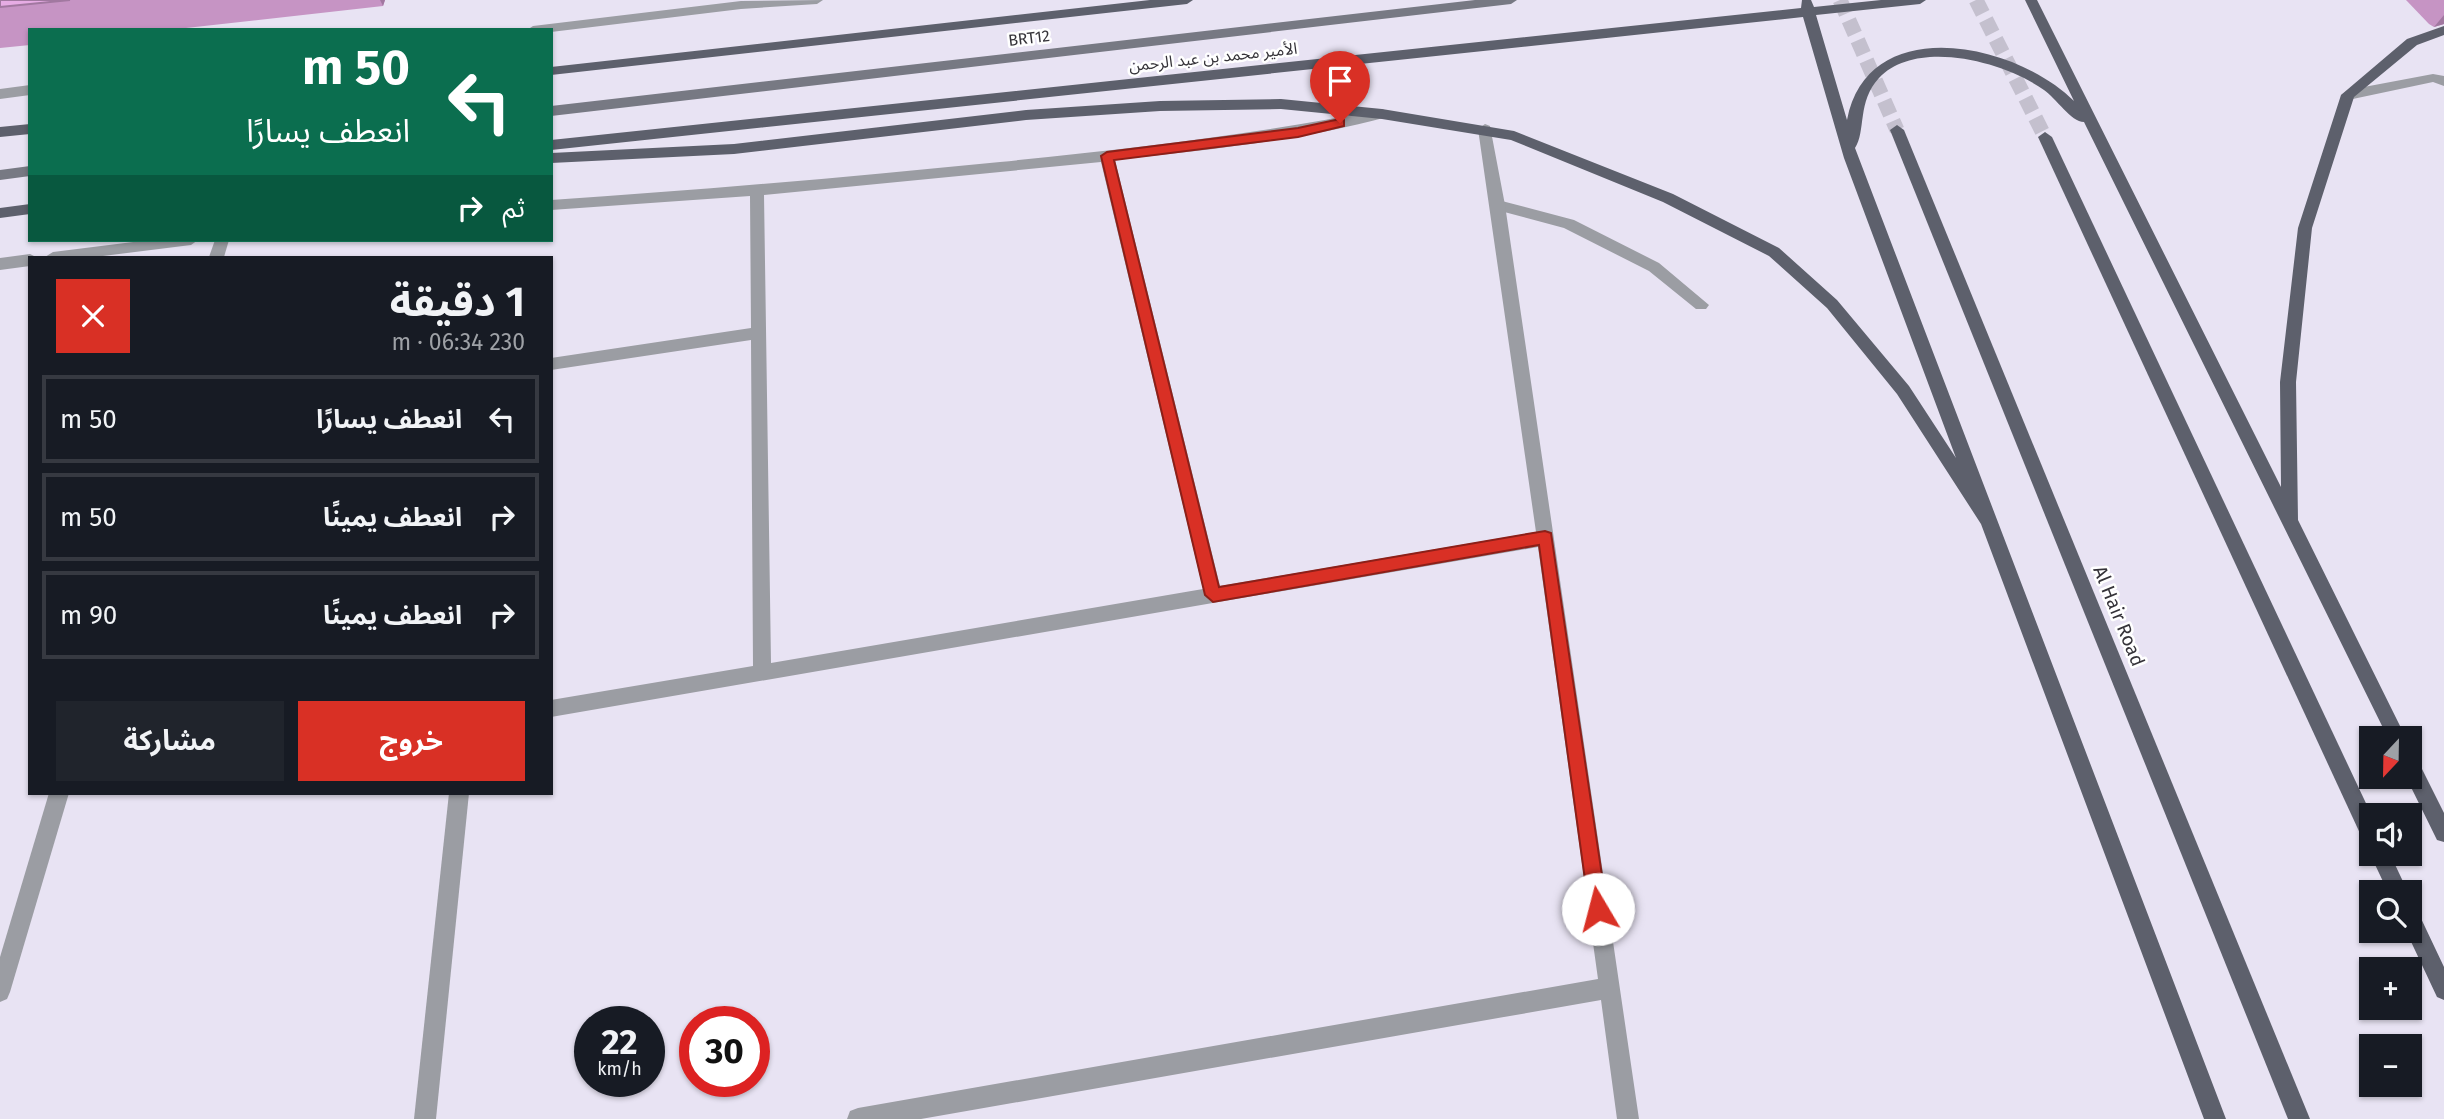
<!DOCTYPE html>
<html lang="ar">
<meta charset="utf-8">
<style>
:root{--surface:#171b24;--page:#20242c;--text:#f1f3f6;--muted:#9ea1a6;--line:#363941;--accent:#d93025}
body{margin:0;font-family:"Fira Sans","Noto Sans Arabic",sans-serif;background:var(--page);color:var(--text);direction:rtl;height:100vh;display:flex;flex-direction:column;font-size:26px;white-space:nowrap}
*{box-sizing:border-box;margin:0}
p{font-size:23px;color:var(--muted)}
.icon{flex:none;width:38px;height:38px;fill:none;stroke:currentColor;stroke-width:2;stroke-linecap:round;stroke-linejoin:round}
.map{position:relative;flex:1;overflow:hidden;direction:ltr}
.sheet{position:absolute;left:28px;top:256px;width:525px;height:539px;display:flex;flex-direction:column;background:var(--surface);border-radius:0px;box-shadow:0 2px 5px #0004;direction:rtl}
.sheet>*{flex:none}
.top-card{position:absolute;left:28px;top:28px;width:525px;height:214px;border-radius:0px;box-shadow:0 2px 5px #0004;direction:rtl;background:#0b6e4f;color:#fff;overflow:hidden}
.needle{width:46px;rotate:202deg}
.fabs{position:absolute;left:2359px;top:726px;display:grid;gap:14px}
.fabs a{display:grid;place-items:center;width:63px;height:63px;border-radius:0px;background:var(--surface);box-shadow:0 2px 5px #0004;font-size:35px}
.speed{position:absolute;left:574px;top:1006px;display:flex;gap:14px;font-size:35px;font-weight:700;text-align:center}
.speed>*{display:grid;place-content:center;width:91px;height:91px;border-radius:50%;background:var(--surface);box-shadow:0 2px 5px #0004;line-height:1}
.speed small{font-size:18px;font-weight:400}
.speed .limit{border:10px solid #d22;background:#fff;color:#111}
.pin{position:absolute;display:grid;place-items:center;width:60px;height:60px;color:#fff;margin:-72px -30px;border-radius:50% 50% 50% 0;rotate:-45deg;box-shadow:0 0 7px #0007}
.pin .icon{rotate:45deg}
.me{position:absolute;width:77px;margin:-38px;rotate:352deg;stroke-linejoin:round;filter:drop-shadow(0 0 5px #0008)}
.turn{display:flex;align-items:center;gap:24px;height:147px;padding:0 28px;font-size:32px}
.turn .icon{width:91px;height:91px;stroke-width:2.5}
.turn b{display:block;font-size:49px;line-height:60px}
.then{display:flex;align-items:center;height:66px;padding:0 28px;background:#0003;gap:14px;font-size:26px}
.round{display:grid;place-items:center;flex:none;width:74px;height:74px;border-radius:0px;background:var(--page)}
.headline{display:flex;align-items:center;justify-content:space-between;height:119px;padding:0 28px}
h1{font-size:42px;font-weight:700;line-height:52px}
.action{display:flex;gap:14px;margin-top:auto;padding:14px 28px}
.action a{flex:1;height:80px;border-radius:0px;background:var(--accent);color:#fff;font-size:28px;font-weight:700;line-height:80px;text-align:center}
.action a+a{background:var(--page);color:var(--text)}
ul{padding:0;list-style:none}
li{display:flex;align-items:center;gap:21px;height:88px;margin:0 14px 10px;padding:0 14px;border:4px solid var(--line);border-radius:0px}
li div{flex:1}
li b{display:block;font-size:26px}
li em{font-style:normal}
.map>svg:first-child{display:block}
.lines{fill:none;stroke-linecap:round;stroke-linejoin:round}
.primary-tunnel{stroke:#c4c0ce;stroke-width:15;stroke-dasharray:15 7;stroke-linecap:butt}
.service{fill:#9b9da3;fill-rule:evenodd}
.minor{fill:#9b9da3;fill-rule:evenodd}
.tertiary{fill:#9b9da3;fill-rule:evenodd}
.secondary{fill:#777983;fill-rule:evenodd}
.primary{fill:#5d606c;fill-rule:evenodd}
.wall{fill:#c694c4}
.shaded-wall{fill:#a178a0}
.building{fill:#e6ace4;stroke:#a178a0;stroke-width:2}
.route{fill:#d93025;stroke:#8d1f18;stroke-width:2}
.labels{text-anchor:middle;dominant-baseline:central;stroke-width:5;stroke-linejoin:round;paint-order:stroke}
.far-street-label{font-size:16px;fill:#353339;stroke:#fff}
.street-label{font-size:19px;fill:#353339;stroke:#fff}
</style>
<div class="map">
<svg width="2444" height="1119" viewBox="0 0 2444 1119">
<rect width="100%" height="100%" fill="#e8e3f3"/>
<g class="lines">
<!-- primary-tunnel -->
<g class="primary-tunnel">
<path d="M1840,0L1897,130"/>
<path d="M1976,0L2045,137"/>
</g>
<!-- service -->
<path class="service" d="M1498,200L1574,220L1659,263L1709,305L1706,309H1696L1649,271L1564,228L1493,209V201Z"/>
<!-- minor -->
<g class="minor">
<path d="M823,0L817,4L741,9L551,32V30H527L533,26L741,1Z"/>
<path d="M30,85V95L0,99V89Z"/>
<path d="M1382,109L1387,111V117C1299,141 1205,150 1115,160L1220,586L1536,532L1478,129L1485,124L1490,126L1505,205L1639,1119H1617L1601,1000L921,1119H847L850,1111L858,1108L1598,979L1538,547L551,717V700L753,666L751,340L551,370V358L751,328L750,196L551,210V200C701,190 850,177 1000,162C1128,149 1255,135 1382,109ZM1101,162L1203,589L771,663L764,195Z"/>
<path d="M149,240H198L191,245L95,257H45L53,252Z"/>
<path d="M215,240H229L224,257H209Z"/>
<path d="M30,254L36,257H30V266L0,270V258Z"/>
<path d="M49,793H69L10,992L7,999L0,1002V957Z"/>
<path d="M449,793H469L436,1119H414Z"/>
</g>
<!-- tertiary -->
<path class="tertiary" d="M2433,74L2444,76V86L2433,82L2348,100L2341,95L2348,90Z"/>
<!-- secondary -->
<g class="secondary">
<path d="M1475,0H1517L1511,4L551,116V106Z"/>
<path d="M30,166V176L0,180V170Z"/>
</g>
<!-- primary -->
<g class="primary">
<path d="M1150,0H1193L1187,4L551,75V67Z"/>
<path d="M1802,0H1811L1814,7L1881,0H1926L1920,4L1816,15L1847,120C1868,11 2016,43 2074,101L2025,0H2037L2281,487L2280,382L2298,228L2341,95L2407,39L2444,26V35L2417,45L2354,97L2312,228L2296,382L2298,520L2406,738H2388L2084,122C2071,122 2056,98 2044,90C2005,62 1917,38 1879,78C1857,101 1866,132 1855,148L2226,1119H2204L1981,524L1897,394L1827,308L1769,256L1663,202L1511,140L1382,119L1281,109L1160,111L1026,120L734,154L551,163V153L734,144L1026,110L1160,101L1281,99L1382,109L1514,131L1673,194L1779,248L1837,300L1909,386L1956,458L1844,158L1803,17L551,150V140L1801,8Z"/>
<path d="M30,124V134L0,137V127Z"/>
<path d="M1897,125L1904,130L2310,1119H2288L1890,130Z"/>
<path d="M2045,132L2052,137L2372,816L2371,844L2364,842L2038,137Z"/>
<path d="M30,204V214L0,218V208Z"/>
<path d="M2410,756L2417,759L2444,813V842L2437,840L2406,777H2410Z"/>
<path d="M2371,851V854H2390L2408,892H2388L2370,854Z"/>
<path d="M2410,907L2417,910L2444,967V1000L2437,997L2406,931H2410Z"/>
</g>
</g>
<!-- wall -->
<g class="wall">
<path d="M0,0H385L383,6L168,30H30V45L0,48Z"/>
<path d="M2406,0H2444V24L2434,27L2429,24Z"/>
</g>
<!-- shaded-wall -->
<g class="shaded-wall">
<path d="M380,0H385L383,6Z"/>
<path d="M2444,15V24L2434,27Z"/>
</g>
<!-- building -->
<path class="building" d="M0,0H70L0,7Z"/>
<!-- route -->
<path class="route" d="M1340,119L1344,120V126L1298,137L1114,160L1219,587L1545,531L1551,533L1607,909L1604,915L1598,918L1591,915L1589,909L1539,545L1213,602L1205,595L1101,156L1107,152L1298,128Z"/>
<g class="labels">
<!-- far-street labels -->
<g class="far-street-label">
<text transform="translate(1029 38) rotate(-7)">BRT12</text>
<text transform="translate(1213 57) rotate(-6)">الأمير محمد بن عبد الرحمن</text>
</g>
<!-- street labels -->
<g class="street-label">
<text transform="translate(2119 616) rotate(68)">Al Hair Road</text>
</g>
</g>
</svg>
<div class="fabs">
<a><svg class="needle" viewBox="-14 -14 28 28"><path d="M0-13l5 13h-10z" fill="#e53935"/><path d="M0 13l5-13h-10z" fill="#9ea1a6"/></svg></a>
<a><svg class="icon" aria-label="sound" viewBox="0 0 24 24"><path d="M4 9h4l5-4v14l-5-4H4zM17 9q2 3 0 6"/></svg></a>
<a><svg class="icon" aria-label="search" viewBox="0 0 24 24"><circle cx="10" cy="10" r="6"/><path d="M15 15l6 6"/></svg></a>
<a>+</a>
<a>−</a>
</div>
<div class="speed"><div>22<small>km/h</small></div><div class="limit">30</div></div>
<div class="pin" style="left:1340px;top:123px;background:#d93025"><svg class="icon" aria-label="arrive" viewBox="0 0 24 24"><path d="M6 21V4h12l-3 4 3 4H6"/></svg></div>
<svg class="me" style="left:1598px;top:909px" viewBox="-20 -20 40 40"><circle r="19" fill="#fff"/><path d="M0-13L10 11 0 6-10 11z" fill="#d93025"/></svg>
<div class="top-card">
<div class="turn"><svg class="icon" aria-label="left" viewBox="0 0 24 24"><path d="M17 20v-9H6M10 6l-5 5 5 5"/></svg><div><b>50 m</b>انعطف يسارًا</div></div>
<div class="then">ثم<svg class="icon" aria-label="right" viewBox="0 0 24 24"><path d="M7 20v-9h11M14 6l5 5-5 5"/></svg></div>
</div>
<section class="sheet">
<div class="headline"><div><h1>1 دقيقة</h1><p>230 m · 06:34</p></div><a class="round" style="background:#d93025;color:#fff"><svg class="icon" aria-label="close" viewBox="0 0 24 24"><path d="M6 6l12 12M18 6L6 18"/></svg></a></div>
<ul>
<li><svg class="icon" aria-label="left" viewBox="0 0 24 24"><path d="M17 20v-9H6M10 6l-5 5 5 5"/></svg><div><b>انعطف يسارًا</b></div><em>50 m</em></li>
<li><svg class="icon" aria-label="right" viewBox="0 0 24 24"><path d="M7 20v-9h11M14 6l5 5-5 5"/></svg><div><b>انعطف يمينًا</b></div><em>50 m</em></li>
<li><svg class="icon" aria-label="right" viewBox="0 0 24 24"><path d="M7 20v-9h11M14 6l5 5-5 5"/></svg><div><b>انعطف يمينًا</b></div><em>90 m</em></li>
</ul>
<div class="action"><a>خروج</a><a>مشاركة</a></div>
</section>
</div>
